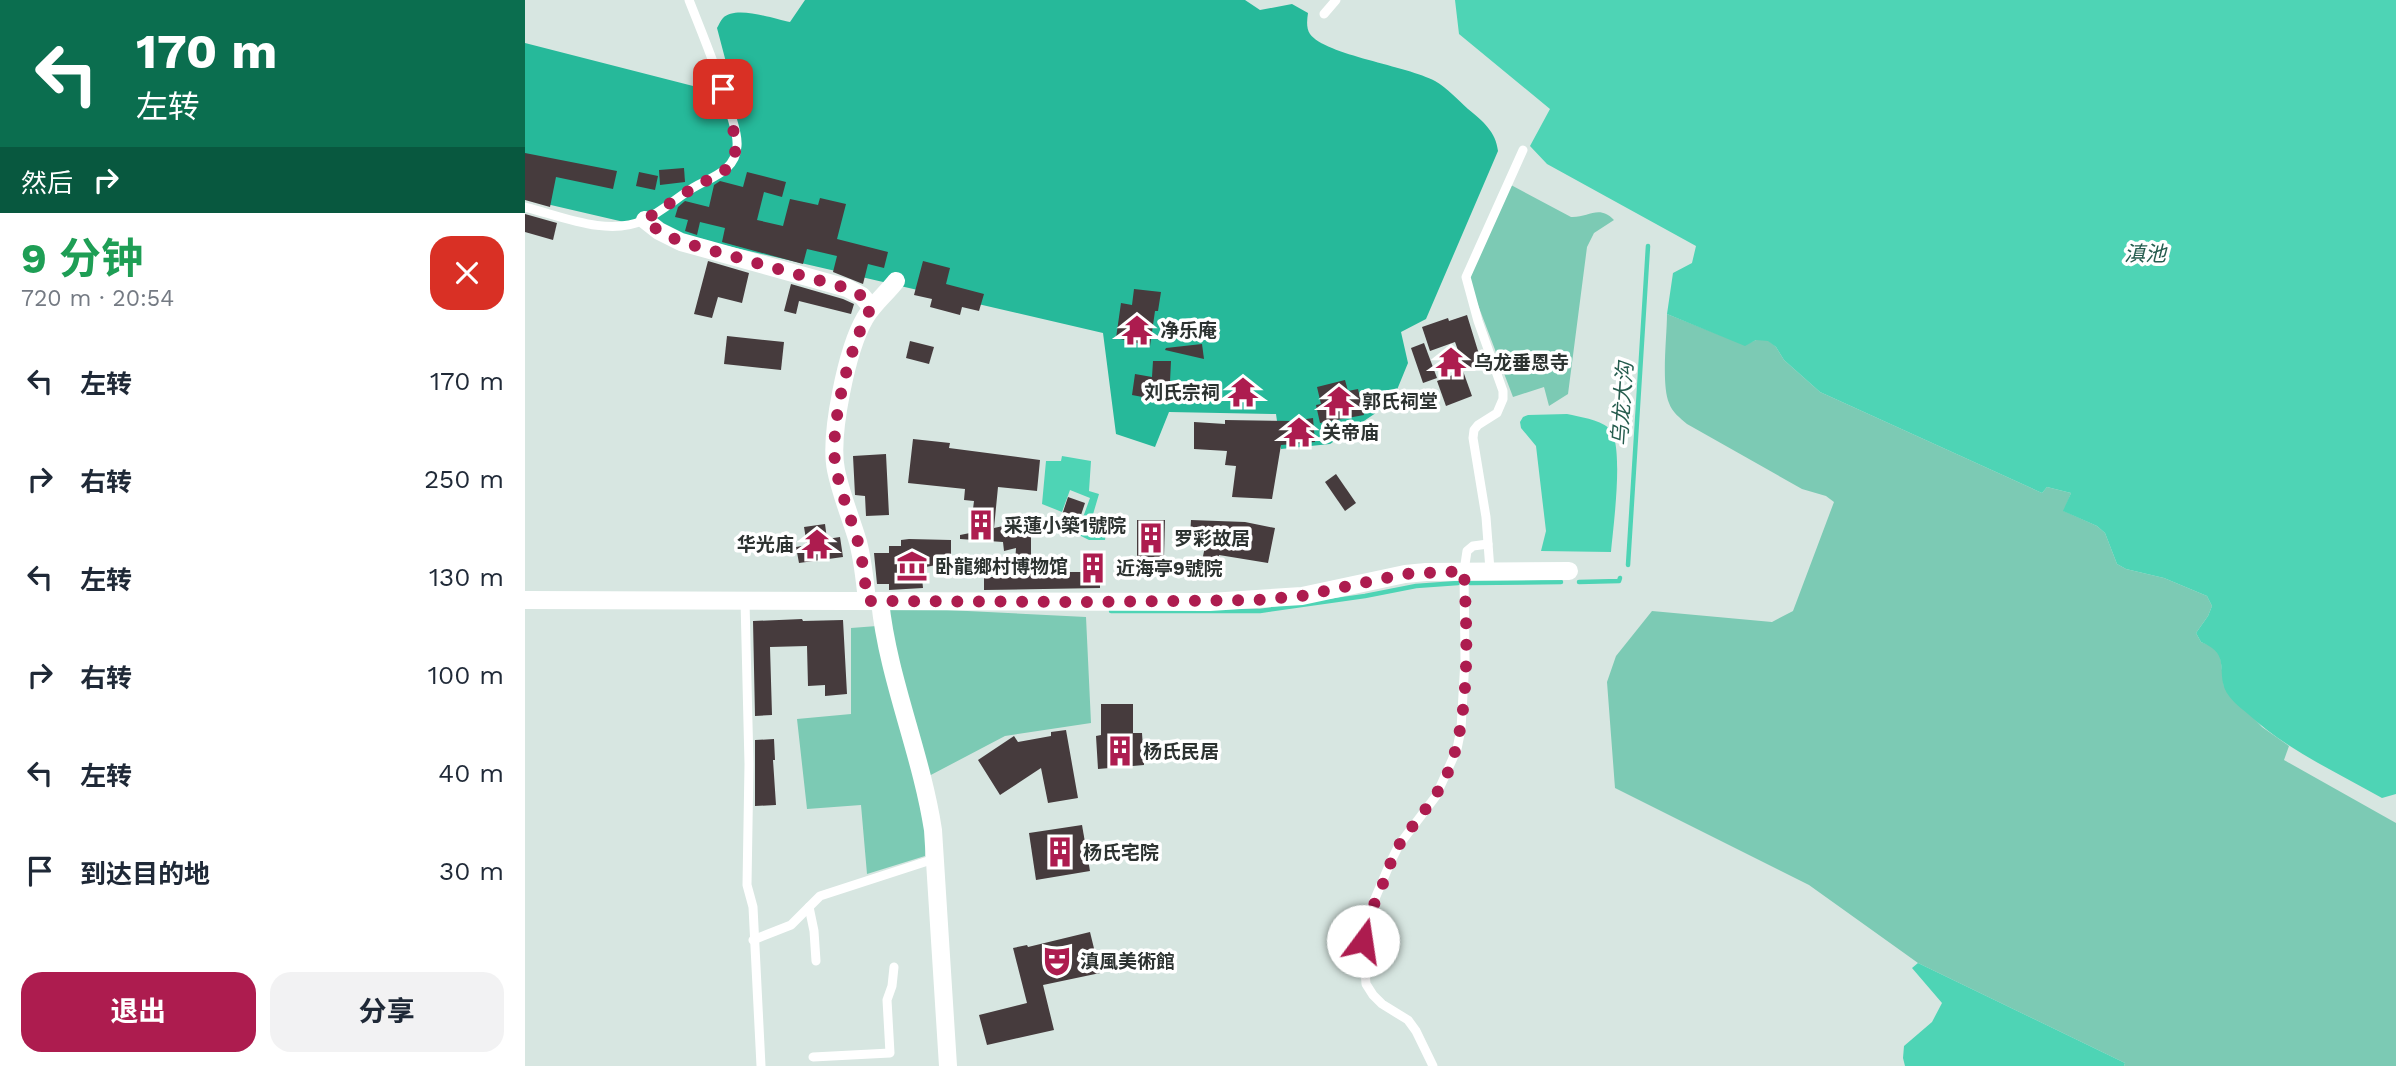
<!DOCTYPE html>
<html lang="zh">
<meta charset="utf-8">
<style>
:root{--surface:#fff;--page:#f2f2f3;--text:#1f2937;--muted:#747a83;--accent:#ad1c4f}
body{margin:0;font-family:"Work Sans","Noto Sans SC",sans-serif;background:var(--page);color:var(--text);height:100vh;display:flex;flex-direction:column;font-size:26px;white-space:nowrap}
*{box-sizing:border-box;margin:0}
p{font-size:23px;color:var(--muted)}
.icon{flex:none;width:38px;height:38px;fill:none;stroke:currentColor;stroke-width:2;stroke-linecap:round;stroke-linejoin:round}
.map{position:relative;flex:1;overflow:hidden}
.sheet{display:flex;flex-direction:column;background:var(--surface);width:525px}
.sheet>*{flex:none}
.hud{background:#0b6e4f;color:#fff;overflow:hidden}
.pin{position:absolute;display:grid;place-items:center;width:60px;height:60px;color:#fff;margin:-30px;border-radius:14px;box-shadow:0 4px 10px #0006}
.me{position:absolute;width:77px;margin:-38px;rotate:14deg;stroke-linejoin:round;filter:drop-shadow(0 0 5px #0008)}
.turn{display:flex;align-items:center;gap:24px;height:147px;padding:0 21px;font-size:32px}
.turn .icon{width:91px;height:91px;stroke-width:2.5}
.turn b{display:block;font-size:49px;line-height:60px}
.then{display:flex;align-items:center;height:66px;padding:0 21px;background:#0003;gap:14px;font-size:26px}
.round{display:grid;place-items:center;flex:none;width:74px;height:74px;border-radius:21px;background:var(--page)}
.head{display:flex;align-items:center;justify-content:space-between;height:119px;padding:0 21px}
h1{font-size:42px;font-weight:700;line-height:52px;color:#1e9e55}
.action{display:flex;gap:14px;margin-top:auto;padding:14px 21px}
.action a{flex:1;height:80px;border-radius:21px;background:var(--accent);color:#fff;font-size:28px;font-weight:700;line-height:80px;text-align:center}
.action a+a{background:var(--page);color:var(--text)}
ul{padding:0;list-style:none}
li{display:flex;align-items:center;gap:21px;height:98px;padding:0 21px}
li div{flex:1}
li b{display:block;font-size:26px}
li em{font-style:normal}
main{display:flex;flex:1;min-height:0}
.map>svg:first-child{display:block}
.green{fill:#7ccab4}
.forest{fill:#26b99a}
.water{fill:#4ed4b5}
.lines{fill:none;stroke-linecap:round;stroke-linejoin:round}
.stream{stroke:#4ed4b5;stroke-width:4.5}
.building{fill:#463b3d}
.lane{stroke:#fff;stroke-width:9}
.street{stroke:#fff;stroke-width:18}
.route{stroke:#ad1c4f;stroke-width:12;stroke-dasharray:0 21.6}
.labels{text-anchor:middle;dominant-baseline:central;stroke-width:7;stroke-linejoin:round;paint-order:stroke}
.poi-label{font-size:19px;font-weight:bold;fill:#2d3331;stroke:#fff;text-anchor:start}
.water-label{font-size:21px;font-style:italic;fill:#255c4e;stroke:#fff}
</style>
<main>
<section class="sheet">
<div class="hud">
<div class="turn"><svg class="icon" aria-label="left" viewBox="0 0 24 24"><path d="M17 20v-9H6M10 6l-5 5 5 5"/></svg><div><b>170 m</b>左转</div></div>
<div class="then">然后<svg class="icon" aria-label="right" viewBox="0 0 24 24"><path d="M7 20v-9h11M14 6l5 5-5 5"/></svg></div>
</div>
<div class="head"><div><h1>9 分钟</h1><p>720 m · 20:54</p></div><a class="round" style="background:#d93025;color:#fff"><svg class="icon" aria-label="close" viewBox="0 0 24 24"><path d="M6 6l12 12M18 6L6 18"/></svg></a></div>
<ul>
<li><svg class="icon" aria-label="left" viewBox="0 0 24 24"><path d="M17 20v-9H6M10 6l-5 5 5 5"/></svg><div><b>左转</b></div><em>170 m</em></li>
<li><svg class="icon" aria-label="right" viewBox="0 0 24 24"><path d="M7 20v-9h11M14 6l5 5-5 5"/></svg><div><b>右转</b></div><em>250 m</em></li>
<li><svg class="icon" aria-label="left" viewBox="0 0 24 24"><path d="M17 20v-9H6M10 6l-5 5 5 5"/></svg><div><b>左转</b></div><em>130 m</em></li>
<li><svg class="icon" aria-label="right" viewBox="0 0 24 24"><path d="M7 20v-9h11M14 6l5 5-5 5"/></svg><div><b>右转</b></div><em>100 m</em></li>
<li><svg class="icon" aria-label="left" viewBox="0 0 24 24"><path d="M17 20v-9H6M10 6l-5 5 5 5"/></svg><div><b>左转</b></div><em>40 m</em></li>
<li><svg class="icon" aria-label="arrive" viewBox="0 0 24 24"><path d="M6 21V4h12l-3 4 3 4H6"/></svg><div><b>到达目的地</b></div><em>30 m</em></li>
</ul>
<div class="action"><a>退出</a><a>分享</a></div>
</section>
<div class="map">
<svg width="1871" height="1066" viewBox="0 0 1871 1066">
<rect width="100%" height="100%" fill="#d7e6e1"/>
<!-- green -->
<g class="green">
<path d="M986,185L1046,217C1063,218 1074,204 1089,220L1069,233L1062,247L1043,394L1024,406L1019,387L988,397L945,284L946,272Z"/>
<path d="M1142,314L1220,345L1231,340H1243L1251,347L1259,360L1295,392L1517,493L1522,487L1546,493L1539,511L1572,526L1580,533L1592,564L1601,569L1639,578L1682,596L1687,606L1683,616L1671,633L1676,642L1687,646L1695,654L1699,686L1737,727L1764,746L1759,760L1871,823V1066H1599L1600,1063L1393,963L1284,885L1090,788L1082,682L1091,656L1127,611L1247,622L1268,611L1309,502L1301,496L1277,489L1162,424C1155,418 1147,412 1144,403C1136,384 1142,336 1142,314Z"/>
<path d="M361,607L561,617L566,723L480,736L402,777Z"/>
<path d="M352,626L402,828L400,856L342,874L336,805L282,809L272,719L326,714V628Z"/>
</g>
<!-- forest -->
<path class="forest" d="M280,0H720L735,10L767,4L783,13C782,20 781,28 785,34C800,55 883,66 910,81C922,88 933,100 943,109C958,121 971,132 973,151L901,319L876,332L883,363L867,402L805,444L756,449L751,414L644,412L630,447L591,434L578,333L0,199V43L172,87L202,66L192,28C194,25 195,21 198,18C211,5 249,19 265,22Z"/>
<!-- water -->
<g class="water">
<path d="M930,0H1871V794L1857,798C1811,772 1762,750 1723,714C1717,709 1709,703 1704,696C1688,674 1709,655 1676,642L1671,633L1683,616L1687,606L1682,596L1639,578L1601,569L1592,564L1580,533L1572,526L1538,511L1546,493L1522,487L1517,493L1295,392L1259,360L1251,347L1243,341L1231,340L1220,346L1142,314L1148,273L1167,263L1171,246L1022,164L1005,146L1025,109L934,34Z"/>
<path d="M1042,414C1055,417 1073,419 1084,428C1100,442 1088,528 1086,552L1016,551L1021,531L1011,446L996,428L995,422L998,417L1003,415Z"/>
<path d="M537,456L566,461L564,491L574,494L564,528L581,532L580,540H564L552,534L565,498L545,490L537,512L517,504L521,461H536Z"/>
<path d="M1393,963L1600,1063L1599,1066H1380L1378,1058L1379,1046L1407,1022L1417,1003L1387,968Z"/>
</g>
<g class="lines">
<!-- stream -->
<g class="stream">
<path d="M1103,565L1123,246"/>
<path d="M1054,582L1094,581L1095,578"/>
<path d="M945,583L1036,582"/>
<path d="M586,611H735L840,596L891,586L933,583"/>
</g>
</g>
<!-- building -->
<g class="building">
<path d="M0,153L92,171L88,189L31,177L25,207L0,200Z"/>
<path d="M159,168L160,182L135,185L134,170Z"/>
<path d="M114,172L133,176L130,190L111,186Z"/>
<path d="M222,172L261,182L257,197L239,192L232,220L258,226L265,199L293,205L295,198L321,204L312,239L363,252L359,268L343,264L338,284L308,272L312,256L282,249L278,264L197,242L200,228L175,222L172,235L160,231L163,220L150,217L153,207L160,201L184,207L189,185L195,181L218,187Z"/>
<path d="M0,214L32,223L28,240L0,232Z"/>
<path d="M183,261L224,273L217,303L193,297L187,318L169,314Z"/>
<path d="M398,261L425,268L421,284L459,294L454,311L437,307L435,315L405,307L407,299L389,295Z"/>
<path d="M266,284L318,299L329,304L326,314L274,301L271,314L259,311Z"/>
<path d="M609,289L636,292L633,311H630L625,346L591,338L596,303L607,305Z"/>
<path d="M942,315L957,364L940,370L930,342L905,351L897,327L923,318L924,321Z"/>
<path d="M202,336L259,342L256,370L199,364Z"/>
<path d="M385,341L409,347L404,364L381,358Z"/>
<path d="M899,343L912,378L898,383L886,348Z"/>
<path d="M677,344L679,359L640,350L641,348Z"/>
<path d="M628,361H646L644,402L607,395L610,374L627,377Z"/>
<path d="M938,371L947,396L921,406L912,381Z"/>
<path d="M820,380L823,391L833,389L839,415L795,423L791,405L796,404L792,387Z"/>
<path d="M788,418L790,442L756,445L747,499L707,497L711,466L700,465L702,451L669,449V422L700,424V420L768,421Z"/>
<path d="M388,439L425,443L424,448L515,460L512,491L473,487L469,528L519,517L522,534L506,537V572H558L557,557L579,556L580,579H575V588L459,590V577H489L491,548L479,551L478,542L435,539V535L445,533L449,501L439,500L440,489L383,483Z"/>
<path d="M361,454L364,515L341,516L340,496L330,495L328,456Z"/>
<path d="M811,474L831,503L820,511L800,482Z"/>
<path d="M543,497L560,503L553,524L536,518Z"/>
<path d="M612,520H640L639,557H612Z"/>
<path d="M666,520L720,522L750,528L743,563L694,555L693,563L677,561L682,537L665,536Z"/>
<path d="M300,524L302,539L315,537L318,557L274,563L271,547L282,545L279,527Z"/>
<path d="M384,539L426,540V562L396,568L398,588L364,590V584H352L349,553H364V546H376V540Z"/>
<path d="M277,619L278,621L318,620L322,694L300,696V685L283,686L282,646L245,647L247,715L230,716L228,621Z"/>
<path d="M576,704H608V733H617L619,765L573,769L571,736L576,735Z"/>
<path d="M541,730L553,798L523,803L516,768L475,795L453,760L489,736L493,742L526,736V732Z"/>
<path d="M249,739L250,760H248L251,805L230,806V740Z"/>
<path d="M557,825L565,871L511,880L504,833Z"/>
<path d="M565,932L575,973L518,985L529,1030L462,1045L454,1015L502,1003L488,948L502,945L503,947Z"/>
</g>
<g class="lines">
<!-- lane -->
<g class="lane">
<path d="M799,14L811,0"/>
<path d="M0,207C36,216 83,237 119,220C139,211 154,195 173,185C190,176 211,169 212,146C213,136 209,125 206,115C195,76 179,38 164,0"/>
<path d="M965,570L961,517L948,438L949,430L953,425L972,413L978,399V391L953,321L941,277L998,150"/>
<path d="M220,601L224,764L222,885L228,907L236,1066"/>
<path d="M284,907L289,931L291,961"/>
<path d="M228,940L266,925L295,896L409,859"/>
<path d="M288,1057L365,1053L362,1000L367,986L369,967"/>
<path d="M908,1066L891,1031L883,1020L857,1004L848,995L841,984L838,941L840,926L846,908L866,861L874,845L911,796L932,749L936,729L940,660L939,571L942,551L948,546L963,544"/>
</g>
<!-- street -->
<g class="street">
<path d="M120,220L134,231L156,242L322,288L337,296L347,308"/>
<path d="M0,600L685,602L777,596L880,574L901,572L1044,571"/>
<path d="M342,601C340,581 338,561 333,542C326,518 316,495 311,470C304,435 322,349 340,318C348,304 361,294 371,281"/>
<path d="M355,601C363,679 396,752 408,830L423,1066"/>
</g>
</g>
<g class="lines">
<!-- route -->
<path class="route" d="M198,89L212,145L207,163L202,169L165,190L120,220L134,231L156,242L322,288L337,296L346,308C325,344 303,428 311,469C316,494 326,518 333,542C338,561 340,581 342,601L564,602L732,600L777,596L880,574L939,571C942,631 946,717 923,772C912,798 892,819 876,842C867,856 863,871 857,886C849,905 841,921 838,941"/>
</g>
<!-- icons -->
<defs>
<g id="temple-bare" transform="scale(2.415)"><path d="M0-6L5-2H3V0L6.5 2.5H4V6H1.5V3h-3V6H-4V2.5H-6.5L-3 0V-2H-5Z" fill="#ad1c4f" stroke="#fff" stroke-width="2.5" paint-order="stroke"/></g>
<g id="building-bare" transform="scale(2.415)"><path d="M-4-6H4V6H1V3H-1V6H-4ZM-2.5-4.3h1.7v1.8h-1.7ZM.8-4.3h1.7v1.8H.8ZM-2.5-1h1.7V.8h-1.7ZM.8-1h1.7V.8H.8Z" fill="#ad1c4f" stroke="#fff" stroke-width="2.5" paint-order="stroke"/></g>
<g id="museum-bare" transform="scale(2.415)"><path d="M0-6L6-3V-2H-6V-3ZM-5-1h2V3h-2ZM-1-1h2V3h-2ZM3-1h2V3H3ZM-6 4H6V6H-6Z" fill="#ad1c4f" stroke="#fff" stroke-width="2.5" paint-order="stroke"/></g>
<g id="theatre-bare" transform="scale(2.415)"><path d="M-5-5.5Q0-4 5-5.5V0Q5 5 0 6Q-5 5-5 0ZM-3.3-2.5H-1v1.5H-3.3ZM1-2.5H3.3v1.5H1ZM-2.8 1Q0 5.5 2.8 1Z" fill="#ad1c4f" stroke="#fff" stroke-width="2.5" paint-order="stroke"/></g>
</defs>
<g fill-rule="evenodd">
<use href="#temple-bare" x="612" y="330"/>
<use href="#temple-bare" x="926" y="362"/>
<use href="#temple-bare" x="718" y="392"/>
<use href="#temple-bare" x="814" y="401"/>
<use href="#temple-bare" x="774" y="432"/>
<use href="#building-bare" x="456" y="525"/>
<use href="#building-bare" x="626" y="538"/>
<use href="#temple-bare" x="292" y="544"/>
<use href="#museum-bare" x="387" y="566"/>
<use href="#building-bare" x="568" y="568"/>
<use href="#building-bare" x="595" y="751"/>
<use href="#building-bare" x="535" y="852"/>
<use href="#theatre-bare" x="532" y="961"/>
</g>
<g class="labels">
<!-- poi labels -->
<g class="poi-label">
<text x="635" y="330">净乐庵</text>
<text x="949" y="362">乌龙垂恩寺</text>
<text x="695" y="392" text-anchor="end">刘氏宗祠</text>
<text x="837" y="401">郭氏祠堂</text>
<text x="797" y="432">关帝庙</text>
<text x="479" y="525">采蓮小築1號院</text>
<text x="649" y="538">罗彩故居</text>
<text x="269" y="544" text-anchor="end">华光庙</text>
<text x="410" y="566">卧龍鄉村博物馆</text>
<text x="591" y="568">近海亭9號院</text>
<text x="618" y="751">杨氏民居</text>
<text x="558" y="852">杨氏宅院</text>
<text x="555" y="961">滇風美術館</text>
</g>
<!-- water labels -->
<g class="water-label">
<text x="1620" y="253">滇池</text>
<text transform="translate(1097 404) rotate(-86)">乌龙大沟</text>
</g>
</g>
</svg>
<div class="pin" style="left:198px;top:89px;background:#d93025"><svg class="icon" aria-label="arrive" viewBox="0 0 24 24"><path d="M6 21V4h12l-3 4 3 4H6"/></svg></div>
<svg class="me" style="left:838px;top:941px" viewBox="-20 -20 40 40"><circle r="19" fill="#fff"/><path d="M0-13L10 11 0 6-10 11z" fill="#ad1c4f"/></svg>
</div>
</main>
